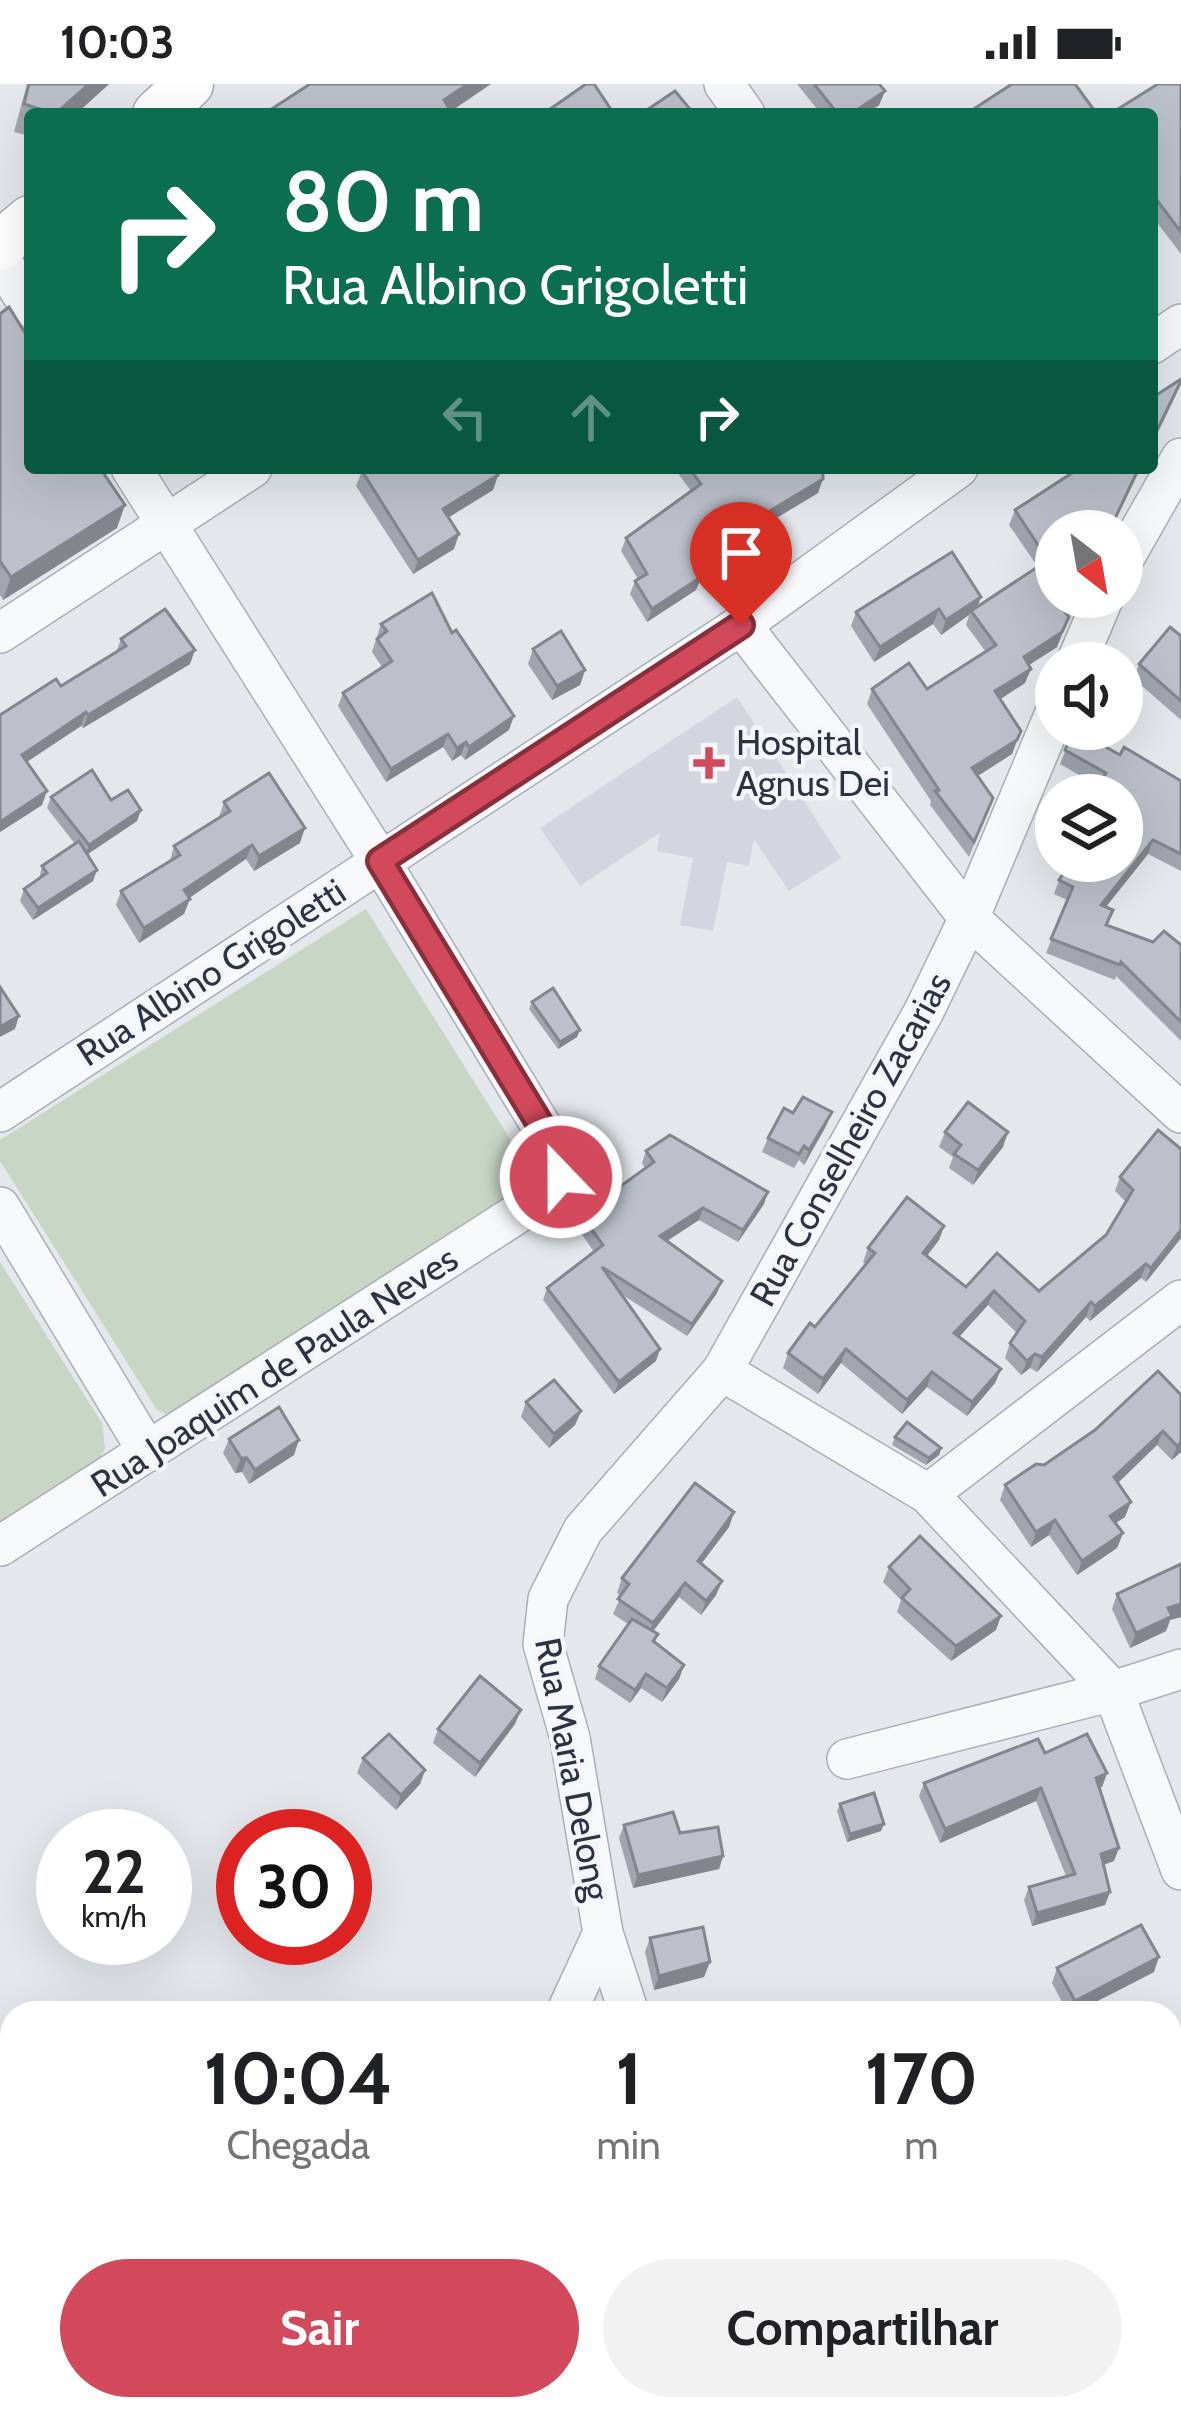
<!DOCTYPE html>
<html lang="pt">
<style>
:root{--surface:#fff;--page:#f2f2f2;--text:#202124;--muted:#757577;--accent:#d1495b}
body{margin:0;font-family:Cabin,sans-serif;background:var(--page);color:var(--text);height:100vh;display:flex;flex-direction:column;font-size:45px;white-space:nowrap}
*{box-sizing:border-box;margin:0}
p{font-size:39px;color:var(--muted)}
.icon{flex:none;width:66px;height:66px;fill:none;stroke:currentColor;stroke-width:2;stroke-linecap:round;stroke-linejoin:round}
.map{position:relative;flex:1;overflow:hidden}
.side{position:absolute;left:0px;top:1917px;width:1182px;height:420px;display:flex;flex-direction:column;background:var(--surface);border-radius:36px 36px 0 0;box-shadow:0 12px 48px #0002}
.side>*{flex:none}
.banner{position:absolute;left:24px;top:24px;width:1134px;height:366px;border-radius:12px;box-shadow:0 12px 48px #0002;background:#0b6e4f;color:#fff;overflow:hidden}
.needle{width:78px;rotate:149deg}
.tools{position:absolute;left:1035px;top:426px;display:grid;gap:24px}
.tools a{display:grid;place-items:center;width:108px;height:108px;border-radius:50%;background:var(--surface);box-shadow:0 12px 48px #0002;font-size:60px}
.speed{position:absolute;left:36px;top:1725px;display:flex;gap:24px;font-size:60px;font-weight:700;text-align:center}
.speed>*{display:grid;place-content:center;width:156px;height:156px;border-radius:50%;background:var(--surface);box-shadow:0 12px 48px #0002;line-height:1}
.speed small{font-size:30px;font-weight:400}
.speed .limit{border:18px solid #d22;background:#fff;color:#111}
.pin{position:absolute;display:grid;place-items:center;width:102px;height:102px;color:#fff;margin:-123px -51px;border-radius:50% 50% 50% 0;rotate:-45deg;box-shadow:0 0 12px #0007}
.pin .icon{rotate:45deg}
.me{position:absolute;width:132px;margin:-66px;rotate:338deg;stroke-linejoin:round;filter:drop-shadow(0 0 9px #0008)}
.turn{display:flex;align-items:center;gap:42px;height:252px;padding:0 60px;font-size:54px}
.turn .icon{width:156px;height:156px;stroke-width:2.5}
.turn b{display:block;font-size:84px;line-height:102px}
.lanes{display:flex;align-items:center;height:114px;padding:0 60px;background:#0003;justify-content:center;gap:60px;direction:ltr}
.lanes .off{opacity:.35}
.eta{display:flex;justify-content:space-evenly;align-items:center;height:204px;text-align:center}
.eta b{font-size:72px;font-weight:700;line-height:84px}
.button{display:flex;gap:24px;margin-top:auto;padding:24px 60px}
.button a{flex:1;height:138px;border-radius:72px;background:var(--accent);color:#fff;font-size:48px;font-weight:700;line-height:138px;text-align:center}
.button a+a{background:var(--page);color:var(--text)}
.status{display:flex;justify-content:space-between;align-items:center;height:84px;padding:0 60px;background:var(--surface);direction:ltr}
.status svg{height:33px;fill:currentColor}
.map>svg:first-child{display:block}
.built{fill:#d2d6de}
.green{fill:#c9d6c5}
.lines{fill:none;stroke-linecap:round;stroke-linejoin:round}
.minor-casing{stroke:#a9aeb7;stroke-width:42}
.major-casing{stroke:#a3abb8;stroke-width:51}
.minor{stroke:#f7f8fa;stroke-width:39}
.major{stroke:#fff;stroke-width:48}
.wall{fill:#a1a5ae}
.shaded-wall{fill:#83868d}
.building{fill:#bbc0ca;stroke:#83868d;stroke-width:3}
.route-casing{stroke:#882f3b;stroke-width:30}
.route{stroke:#d1495b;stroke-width:21}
.poi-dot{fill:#d1495b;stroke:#f4f6f9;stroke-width:4.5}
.labels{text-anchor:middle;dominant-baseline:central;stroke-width:9;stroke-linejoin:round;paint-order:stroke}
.poi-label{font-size:36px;fill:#2b3445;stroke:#f4f6f9;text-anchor:start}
.street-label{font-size:36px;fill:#2b3445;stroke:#f4f6f9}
</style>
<div class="status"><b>10:03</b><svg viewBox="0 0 49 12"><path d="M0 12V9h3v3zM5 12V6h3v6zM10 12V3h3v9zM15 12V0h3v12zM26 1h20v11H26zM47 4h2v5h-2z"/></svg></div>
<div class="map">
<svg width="1181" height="2337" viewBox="0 0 1181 2337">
<rect width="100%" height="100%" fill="#e4e7ec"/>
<!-- built -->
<path class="built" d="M737,613L841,774L789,807L754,755L749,782L727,778L713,847L680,841L693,774L657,767L660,749L580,802L540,744Z"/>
<!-- green -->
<g class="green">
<path d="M366,825L530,1087L531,1110L175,1334L157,1326L0,1077V1056Z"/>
<path d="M0,1178L102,1339L105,1365L93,1386L0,1445Z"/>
</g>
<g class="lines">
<!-- minor casing -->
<g class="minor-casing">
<g id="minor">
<path d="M724,0L745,30"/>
<path d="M0,175L30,223"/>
<path d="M1152,260L1181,240"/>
<path d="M1122,478L1181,374"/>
<path d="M741,541L969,834L1181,1029"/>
<path d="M0,549L252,384"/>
<path d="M1076,579L1104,513"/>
<path d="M0,1028L741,541L958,384"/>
<path d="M0,1123L148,1368"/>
<path d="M722,1287L928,1410L1113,1607L1181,1786"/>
<path d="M928,1410L1181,1216"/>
<path d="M0,1462L548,1110L561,1093L557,1068L380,777L131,384"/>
<path d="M847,1675L1113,1607L1181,1585"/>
<path d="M566,1929L603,1849"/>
<path d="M629,1929L603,1849L570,1654L543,1560L548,1515L583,1446L722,1287L923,929L969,834L1056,627"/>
<path d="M0,2120L12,2123"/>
<path d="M1170,2178L1181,2175"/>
<path d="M208,2325L213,2337"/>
<path d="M583,2337L630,2325"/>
</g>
</g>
<!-- major casing -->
<g class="major-casing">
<g id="major">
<path d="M157,30L189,0"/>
<path d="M0,161L30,136"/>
</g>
</g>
<!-- minor -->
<use href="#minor" class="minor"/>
<!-- major -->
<use href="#major" class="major"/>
</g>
<!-- wall -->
<g class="wall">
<path d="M27,0H109L76,30H30V52L14,48Z"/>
<path d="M797,0H879L885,7L879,21L866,30H821Z"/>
<path d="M1181,0V170L1152,132V30Z"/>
<path d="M0,230L117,444L3,516L0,511Z"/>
<path d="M674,384H823L818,409L758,445L760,449L755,463L700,496L696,506L647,538L630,510L635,497L638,495L621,467L626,454L691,407Z"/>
<path d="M1072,384H1141L1056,447L1057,563L1029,581L1025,599L1000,615L1021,647L1012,670L977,692L993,714L969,773L930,721L931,717L867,620L872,605H927L986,568L966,541L969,531L941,551L933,540L874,578L851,542L856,528L977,523L1038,483L1009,441L1015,426L1069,391Z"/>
<path d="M362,387L498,391L493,406L448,433L454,465L413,490L356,402Z"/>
<path d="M381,540L452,549L509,646L465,676L461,671L452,677L443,663L386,698L338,622L343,609L382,583L372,568Z"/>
<path d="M1181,552V636L1134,595L1139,580Z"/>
<path d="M121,555L190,580L83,644L81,642L27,678L42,721L0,748V631L61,602L116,568Z"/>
<path d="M533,565L585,586L580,601L552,616L528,580Z"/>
<path d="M1074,645L1120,671L1181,697V787L1148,770L1106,823L1107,842L1153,858L1181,861V957L1116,892L1115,896L1046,869L1067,816L1054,810L1059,796L1122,711H1093L1098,702L1060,680Z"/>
<path d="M51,713L111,716L137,737L87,770L93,797L33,836L20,817L24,805L39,795L42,782L75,760L47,724Z"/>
<path d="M224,718L300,759L254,787L246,775L189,814L184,830L139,859L116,821L121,807L170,777L174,762L219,733Z"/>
<path d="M532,918L577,953L558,965L529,925Z"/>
<path d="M832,1028L826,1042L804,1081L799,1076L794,1084L762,1068L768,1054L793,1029Z"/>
<path d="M945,1048L1003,1063L973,1101L949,1084L953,1073L939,1063Z"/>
<path d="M1181,1065V1154L1146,1198L1141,1194L1090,1237L1086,1233L1037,1288L1030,1284L1021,1291L1005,1274L1010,1259L1017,1249L988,1221L959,1253L1001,1285L995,1299L967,1332L927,1303L902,1330L841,1279L818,1310L783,1284L788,1269L815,1243L866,1180L863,1178L868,1164L944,1142L939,1156L927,1172L966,1203L1039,1207L1106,1151L1126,1118L1115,1107L1120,1093Z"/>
<path d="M646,1067L764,1120L738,1158L699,1136L667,1157L717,1209L687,1252L621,1210L656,1277L614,1310L543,1216L547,1204L594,1168L577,1143L581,1131L645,1084L642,1079Z"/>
<path d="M1158,1287L1181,1368L1172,1376L1157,1361L1118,1399L1125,1433L1115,1439L1123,1449L1117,1464L1077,1491L1049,1451L1031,1463L1000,1416L1005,1401L1044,1381L1095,1346Z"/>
<path d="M526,1318L581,1327L575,1341L549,1364L521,1333Z"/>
<path d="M895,1353L941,1364L939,1371L926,1381L892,1361Z"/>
<path d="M229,1355L294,1371L249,1400L242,1388L235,1389L223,1369Z"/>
<path d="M734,1428L729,1443L701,1480L722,1497L716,1511L701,1531L679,1513L653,1547L658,1550L655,1559L684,1581L679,1595L662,1618L641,1604L630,1619L595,1595L599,1582L628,1540L613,1530L621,1512L617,1509L622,1494Z"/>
<path d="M1181,1480V1533L1170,1536L1166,1547L1130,1564L1112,1525L1117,1510Z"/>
<path d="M889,1483L996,1546L951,1577L897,1528L901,1516L883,1498Z"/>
<path d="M515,1640L475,1693L433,1659L438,1645Z"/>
<path d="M1045,1669L1107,1689L1102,1703L1099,1704L1114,1777L1103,1781L1110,1808L1105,1821L1032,1842L1024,1816L1029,1803L1066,1792L1036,1717L940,1759L919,1712L924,1699Z"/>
<path d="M363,1674L425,1686L420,1700L396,1726L357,1689Z"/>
<path d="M840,1720L881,1747L847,1758L837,1727Z"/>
<path d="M624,1741L680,1749L723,1772L719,1785L633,1804L619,1754Z"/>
<path d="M650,1854L704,1893L654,1906L645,1868Z"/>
<path d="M1057,1884L1154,1888L1074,1929H1068L1052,1899Z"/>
<path d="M1181,2019V2143L1179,2138L1170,2141V2085L1176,2083L1170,2066V2023Z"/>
<path d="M939,2325H1061L1033,2337H995L993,2334L985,2337H943Z"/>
<path d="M1070,2325H1115L1119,2337H1075Z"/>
</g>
<!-- shaded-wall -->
<g class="shaded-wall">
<path d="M89,0H109L76,30H55Z"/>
<path d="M468,0H491L447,30L444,16Z"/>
<path d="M885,7L879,21L866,30H851Z"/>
<path d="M498,391L493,406L438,440L443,425Z"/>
<path d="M823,395L818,409L748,451L753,437Z"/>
<path d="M125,421L117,444L3,516L11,493Z"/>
<path d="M760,449L755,463L700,496L696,506L647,538L652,525L697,487Z"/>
<path d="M459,450L454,465L413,490L418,476Z"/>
<path d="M981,513L976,527H971L969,531L941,551L946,536Z"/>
<path d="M1077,513L1057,563L1018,588L1024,573Z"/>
<path d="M939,525L933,540L874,578L880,563Z"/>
<path d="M195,566L190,580L83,644L88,631Z"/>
<path d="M1031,585L1025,599L990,622L995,607Z"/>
<path d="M585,586L580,601L552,616L557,602Z"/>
<path d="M86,628L81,642L17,684L22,671Z"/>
<path d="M514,632L509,646L465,676L469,663Z"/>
<path d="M448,650L443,663L386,698L391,685Z"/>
<path d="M1017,656L1012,670L967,699L972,684Z"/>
<path d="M466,658L461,671L452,677L457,664Z"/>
<path d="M47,707L42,721L0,748V738Z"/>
<path d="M141,726L137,737L85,772L89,761Z"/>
<path d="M305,744L300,759L254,787L259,772Z"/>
<path d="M1153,756L1148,770L1096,835L1101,821Z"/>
<path d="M252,761L246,775L179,821L184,806Z"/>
<path d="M97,786L93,797L33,836L38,824Z"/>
<path d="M190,815L184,830L139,859L144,844Z"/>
<path d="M19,932L15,945L0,953V943Z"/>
<path d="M580,946L577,953L558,965L560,958Z"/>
<path d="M832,1028L826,1042L804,1081L809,1066Z"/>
<path d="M1008,1048L1003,1063L973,1101L978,1086Z"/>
<path d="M768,1108L764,1120L738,1158L743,1146Z"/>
<path d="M703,1124L699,1136L656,1164L660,1152Z"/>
<path d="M944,1142L939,1156L918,1183L923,1169Z"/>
<path d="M1181,1146V1154L1146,1198L1151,1184Z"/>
<path d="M1146,1180L1141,1194L1090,1237L1095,1222Z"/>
<path d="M722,1197L717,1209L687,1252L692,1240Z"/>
<path d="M994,1207L988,1221L949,1264L954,1249Z"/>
<path d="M1091,1218L1086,1233L1037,1288L1042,1273Z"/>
<path d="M660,1265L656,1277L614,1310L619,1298Z"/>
<path d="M846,1265L841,1279L818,1310L823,1295Z"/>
<path d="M1035,1270L1030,1284L1021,1291L1027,1277Z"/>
<path d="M1001,1285L995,1299L967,1332L972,1318Z"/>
<path d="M932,1288L927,1303L902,1330L907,1316Z"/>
<path d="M581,1327L575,1341L549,1364L554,1350Z"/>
<path d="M1163,1347L1157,1361L1108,1408L1114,1393Z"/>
<path d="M299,1356L294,1371L249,1400L255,1386Z"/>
<path d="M1181,1358V1368L1172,1376L1177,1362Z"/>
<path d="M941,1364L939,1371L926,1381L929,1374Z"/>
<path d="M241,1374H247L242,1388L235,1389Z"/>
<path d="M1131,1418L1125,1433L1105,1446L1110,1432Z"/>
<path d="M734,1428L729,1443L692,1492L698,1477Z"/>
<path d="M1055,1436L1049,1451L1031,1463L1036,1448Z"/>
<path d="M1123,1449L1117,1464L1077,1491L1082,1477Z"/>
<path d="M722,1497L716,1511L701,1531L706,1517Z"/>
<path d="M685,1499L679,1513L648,1554L653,1539Z"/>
<path d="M1181,1520V1533L1170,1536L1166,1547L1130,1564L1136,1549L1168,1524Z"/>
<path d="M1001,1532L996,1546L951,1577L956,1562Z"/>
<path d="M684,1581L679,1595L662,1618L667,1604Z"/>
<path d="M646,1590L641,1604L630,1619L635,1606Z"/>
<path d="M521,1626L515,1640L475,1693L480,1679Z"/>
<path d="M425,1686L420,1700L396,1726L401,1711Z"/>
<path d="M1107,1689L1102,1703L1091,1707L1096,1694Z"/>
<path d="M1041,1704L1036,1717L940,1759L945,1745Z"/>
<path d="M884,1740L881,1747L847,1758L850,1750Z"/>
<path d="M1119,1764L1114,1777L1096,1783L1101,1770Z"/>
<path d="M723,1772L719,1785L633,1804L638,1791Z"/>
<path d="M1110,1808L1105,1821L1032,1842L1037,1829Z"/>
<path d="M1159,1873L1154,1888L1074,1929H1070L1075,1917Z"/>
<path d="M710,1878L704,1893L654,1906L659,1892Z"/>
<path d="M1181,2125L1179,2138L1170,2141V2129Z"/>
<path d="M12,2292V2303L0,2310V2298Z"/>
<path d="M987,2325H997L993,2334L985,2337H952Z"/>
<path d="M1035,2325H1061L1033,2337H1006Z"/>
</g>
<!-- building -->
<g class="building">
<path d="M29,0H89L55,30L24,20Z"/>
<path d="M310,0H468L444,16L452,30H264Z"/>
<path d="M586,0H594L614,30H543Z"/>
<path d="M814,0H879L885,7L851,30H838Z"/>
<path d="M1012,0H1075L1097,30H966Z"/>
<path d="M1158,0H1181V148L1156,115L1152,117V30H1110Z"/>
<path d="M675,7L694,30H641Z"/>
<path d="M9,223L30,257V384H100L125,421L11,493L0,477V230Z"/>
<path d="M1181,295V297L1152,357V314Z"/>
<path d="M367,384H493L498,391L443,425L459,450L418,476L362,387Z"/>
<path d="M689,384H823V395L753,437L760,449L697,487L701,493L652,525L635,497L647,490L626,454L701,400Z"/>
<path d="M1073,384H1139L1109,447H1056V513H1077L1074,521L1064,527L1069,533L1062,548L1024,573L1031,585L995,607L1021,647L1017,656L972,684L993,714L974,758L935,707L939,706L872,605L909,579L927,605L996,561L971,527L1048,476L1015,426L1075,387Z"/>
<path d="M952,468L981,513L946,536L939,525L880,563L856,528Z"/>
<path d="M432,509L452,549L456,546L514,632L469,663L466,658L457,664L448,650L391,685L343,609L392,577L377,555L387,547L381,540Z"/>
<path d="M165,525L195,566L88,631L86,628L22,671L47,707L0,738V631L56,595L61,602L126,562L121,555Z"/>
<path d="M1170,543L1181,552V617L1139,580Z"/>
<path d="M561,547L585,586L557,602L533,565Z"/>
<path d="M1074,645L1120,671L1124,663L1181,697V770L1153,756L1101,821L1113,826L1106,841L1153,858L1164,847L1181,861V938L1121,878L1120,881L1051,855L1073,803L1059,796L1072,777H1122V711L1093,709L1106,689L1065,666Z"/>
<path d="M92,686L111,716L128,706L141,726L89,761L51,713Z"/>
<path d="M269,689L305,744L259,772L252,761L184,806L190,815L144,844L121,807L180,771L174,762L230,727L224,718Z"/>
<path d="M79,757L97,786L38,824L24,805L47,789L42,782Z"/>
<path d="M0,903L19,932L0,943Z"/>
<path d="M553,904L580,946L560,958L532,918Z"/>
<path d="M803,1013L832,1028L809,1066L804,1062L799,1070L768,1054L784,1024L793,1029Z"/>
<path d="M968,1018L1008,1048L978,1086L954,1070L961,1061L945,1048Z"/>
<path d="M1158,1046L1181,1065V1146L1151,1184L1146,1180L1095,1222L1091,1218L1042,1273L1035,1270L1027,1277L1010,1259L1025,1237L994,1207L954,1249L1001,1285L972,1318L932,1288L907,1316L846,1265L823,1295L788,1269L810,1239L815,1243L875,1169L868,1164L907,1113L944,1142L923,1169L966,1203L997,1169L1039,1207L1106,1151L1133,1106L1120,1093Z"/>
<path d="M670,1051L768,1108L743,1146L703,1124L660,1152L722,1197L692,1240L602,1183L660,1265L619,1298L547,1204L603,1161L581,1131L654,1078L646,1067Z"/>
<path d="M1158,1287L1181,1311V1358L1177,1362L1163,1347L1114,1393L1131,1418L1110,1432L1123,1449L1082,1477L1055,1436L1036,1448L1005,1401L1036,1380L1044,1381L1095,1346Z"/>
<path d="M554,1296L581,1327L554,1350L526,1318Z"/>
<path d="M279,1323L299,1356L255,1386L247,1374H241L229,1355Z"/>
<path d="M907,1338L941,1364L929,1374L895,1353Z"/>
<path d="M695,1399L734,1428L698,1477L722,1497L706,1517L685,1499L653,1539L618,1515L629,1500L622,1494Z"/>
<path d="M920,1452L1001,1532L956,1562L902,1514L910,1505L889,1483Z"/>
<path d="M1181,1480V1520L1168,1524L1172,1532L1136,1549L1117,1510Z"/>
<path d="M632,1535L658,1550L653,1557L684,1581L667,1604L646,1590L635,1606L599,1582Z"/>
<path d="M480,1592L521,1626L480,1679L438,1645Z"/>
<path d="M389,1650L425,1686L401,1711L363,1674Z"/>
<path d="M1087,1650L1107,1689L1096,1694L1119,1764L1101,1770L1110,1808L1037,1829L1029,1803L1075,1790L1041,1704L945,1745L924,1699L1038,1655L1045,1669Z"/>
<path d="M874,1709L884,1740L850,1750L840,1720Z"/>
<path d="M673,1728L680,1749L718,1743L723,1772L638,1791L624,1741Z"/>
<path d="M1141,1841L1159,1873L1075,1917L1057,1884Z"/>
<path d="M703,1843L710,1878L659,1892L650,1854Z"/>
<path d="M1181,2019V2067L1170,2038V2023Z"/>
<path d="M1181,2081V2125L1170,2129V2085Z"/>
<path d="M0,2253L12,2274V2292L0,2298Z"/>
<path d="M949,2325H987L952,2337Z"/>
<path d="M1000,2325H1035L1006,2337Z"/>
<path d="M1080,2325H1115L1120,2335L1115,2337H1085Z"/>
<path d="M854,2328L858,2337H831Z"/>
</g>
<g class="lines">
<!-- route casing -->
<g class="route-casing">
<path id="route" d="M561,1093L557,1068L380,777L741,541"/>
</g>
<!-- route -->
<use href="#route" class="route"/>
</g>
<!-- markers -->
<path class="poi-dot" d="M703 661h12v12h12v12h-12v12h-12v-12h-12v-12h12z"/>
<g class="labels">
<!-- poi labels -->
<g class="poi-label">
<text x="736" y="658">Hospital<tspan x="736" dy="41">Agnus Dei</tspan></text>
</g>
<!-- street labels -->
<g class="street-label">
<text transform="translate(211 888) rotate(-33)">Rua Albino Grigoletti</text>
<text transform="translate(850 1055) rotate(-61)">Rua Conselheiro Zacarias</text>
<text transform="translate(274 1287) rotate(-33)">Rua Joaquim de Paula Neves</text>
<text transform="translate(573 1685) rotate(79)">Rua Maria Delong</text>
</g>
</g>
</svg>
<div class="tools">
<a><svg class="needle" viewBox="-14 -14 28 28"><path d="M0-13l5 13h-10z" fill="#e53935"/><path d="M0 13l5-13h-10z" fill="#757577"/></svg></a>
<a><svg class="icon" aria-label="sound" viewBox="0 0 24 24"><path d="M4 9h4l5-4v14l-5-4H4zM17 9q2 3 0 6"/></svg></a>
<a><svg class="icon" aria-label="layers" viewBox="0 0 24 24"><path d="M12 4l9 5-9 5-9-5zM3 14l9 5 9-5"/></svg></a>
</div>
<div class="speed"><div>22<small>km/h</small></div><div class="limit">30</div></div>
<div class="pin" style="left:741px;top:541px;background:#d93025"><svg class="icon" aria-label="arrive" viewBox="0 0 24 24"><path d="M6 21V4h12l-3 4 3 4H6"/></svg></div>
<svg class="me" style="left:561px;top:1093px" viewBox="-20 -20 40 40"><circle r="17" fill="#d1495b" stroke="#fff" stroke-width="3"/><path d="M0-11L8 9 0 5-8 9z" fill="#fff"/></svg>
<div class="banner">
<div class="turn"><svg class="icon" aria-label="right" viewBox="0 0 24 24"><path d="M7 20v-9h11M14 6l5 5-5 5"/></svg><div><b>80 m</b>Rua Albino Grigoletti</div></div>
<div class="lanes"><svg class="icon off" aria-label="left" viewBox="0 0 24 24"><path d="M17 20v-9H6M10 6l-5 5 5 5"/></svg><svg class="icon off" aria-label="ahead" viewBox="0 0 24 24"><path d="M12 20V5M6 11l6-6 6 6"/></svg><svg class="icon" aria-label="right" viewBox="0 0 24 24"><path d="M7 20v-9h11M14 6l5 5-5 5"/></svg></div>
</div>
<section class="side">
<div class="eta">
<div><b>10:04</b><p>Chegada</p></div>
<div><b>1</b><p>min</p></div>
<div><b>170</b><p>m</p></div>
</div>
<div class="button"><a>Sair</a><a>Compartilhar</a></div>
</section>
</div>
